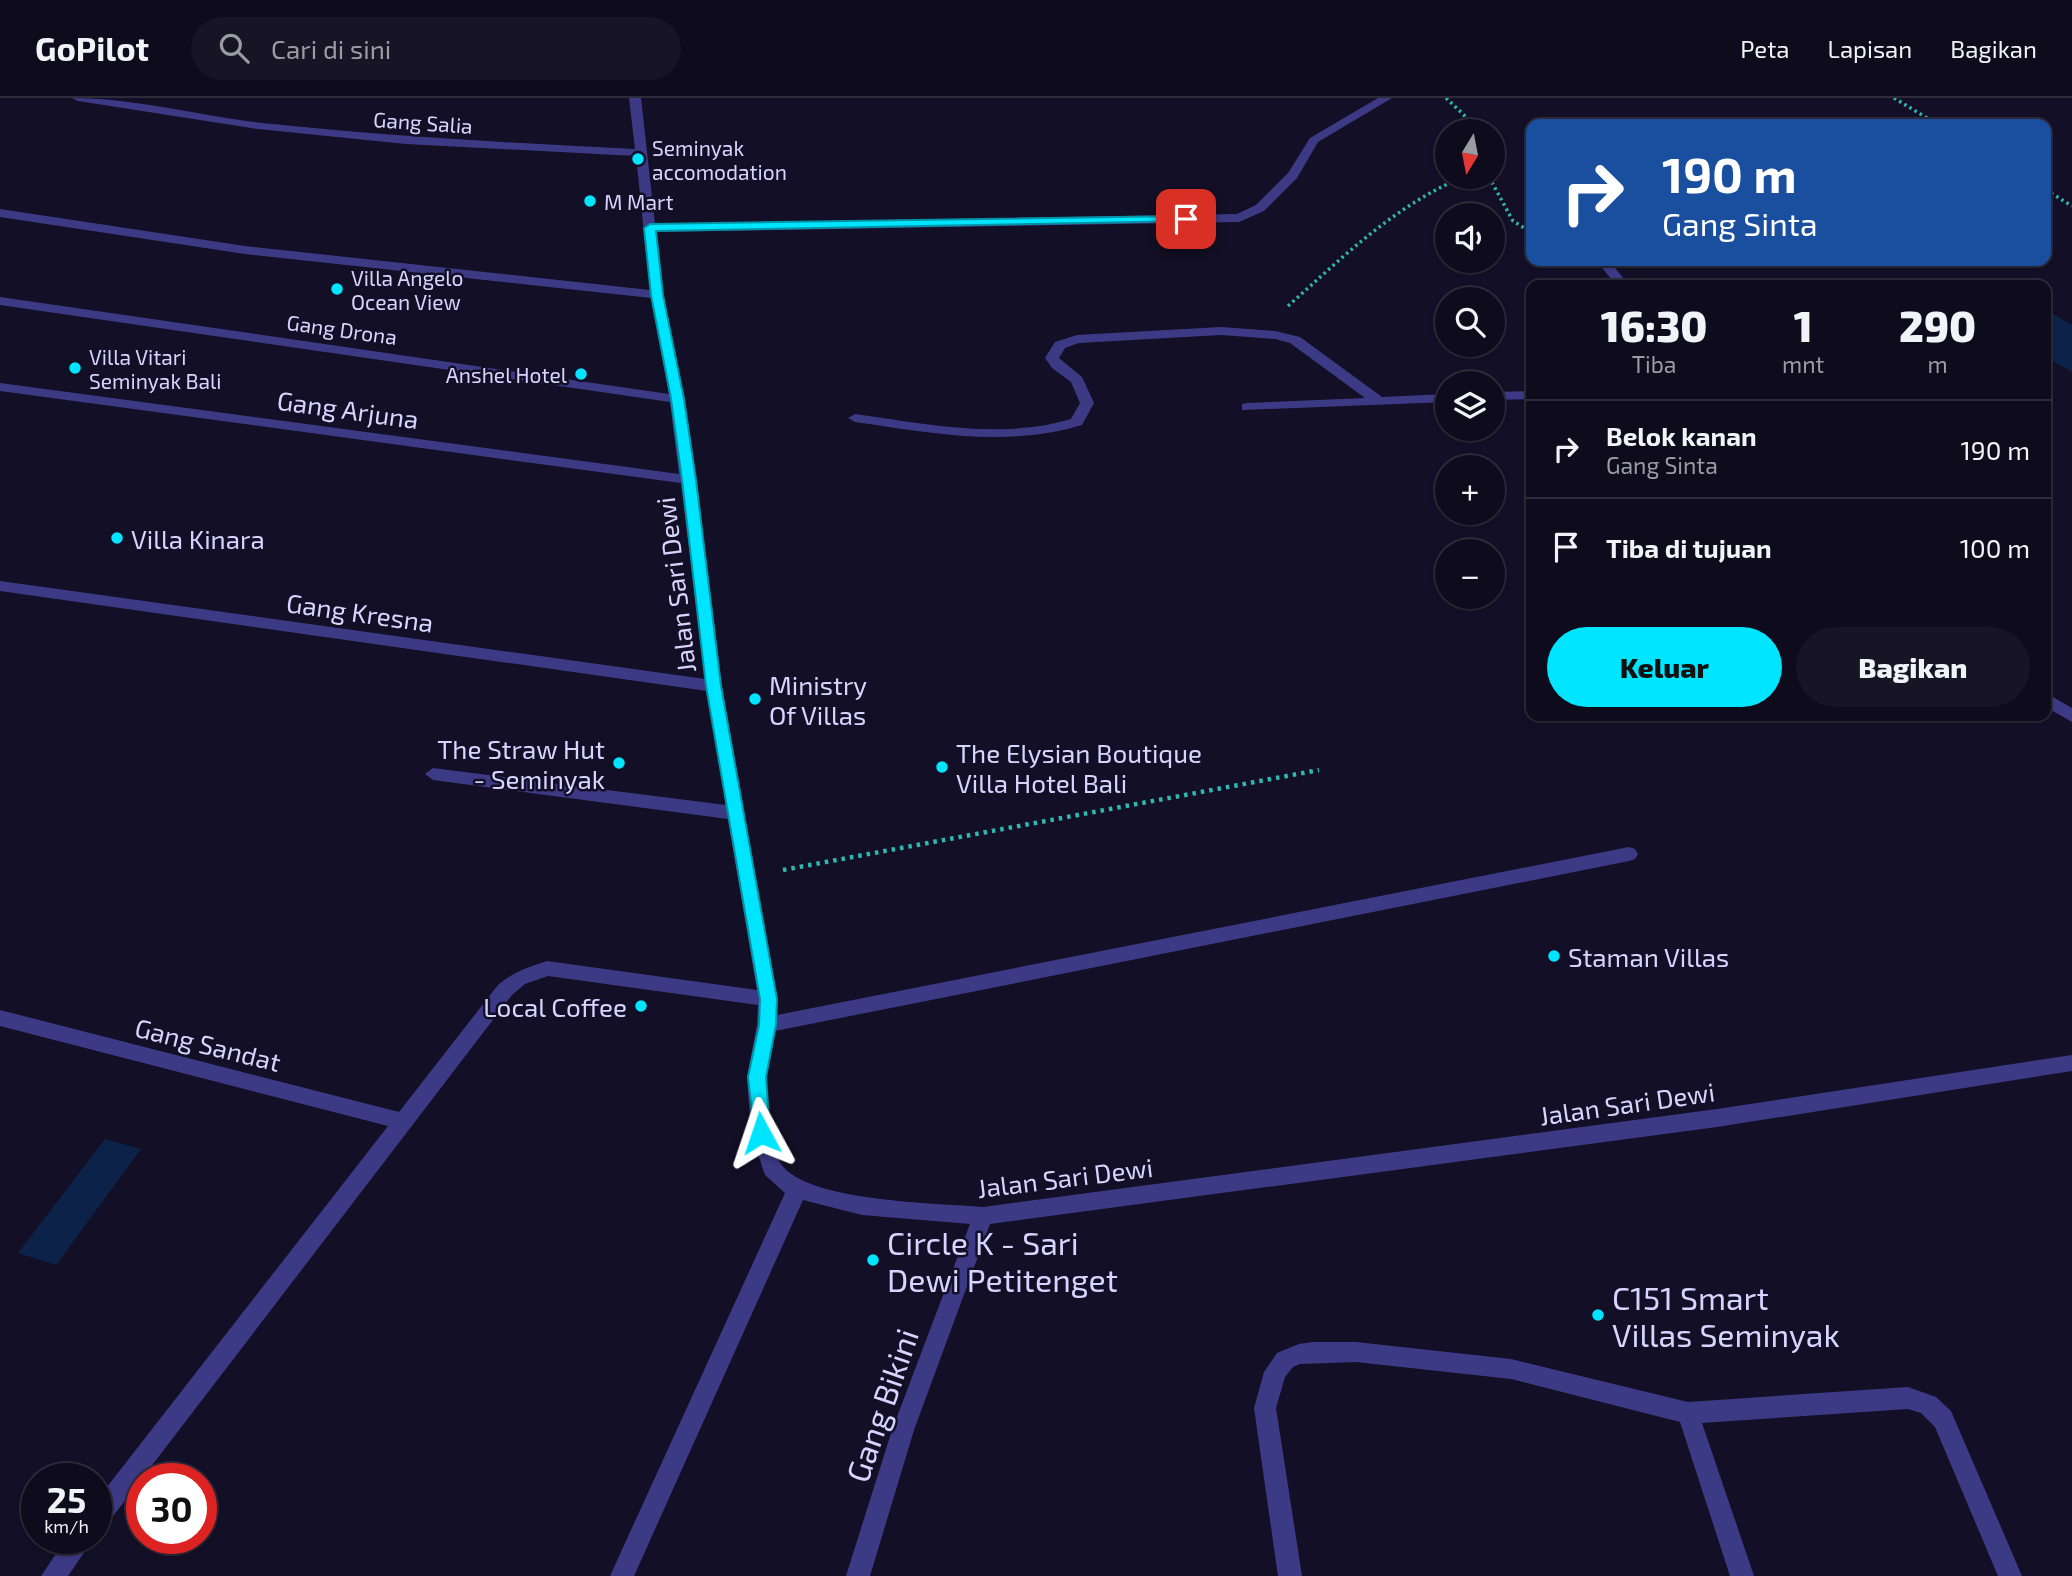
<!DOCTYPE html>
<html lang="id">
<meta charset="utf-8">
<style>
:root{--surface:#0e0b1c;--page:#171425;--text:#f1f3f6;--muted:#9b9ba3;--line:#2e2b3b;--accent:#00e5ff}
body{margin:0;font-family:"Exo 2",sans-serif;background:var(--page);color:var(--text);height:100vh;display:flex;flex-direction:column;font-size:26px;white-space:nowrap}
*{box-sizing:border-box;margin:0}
p{font-size:23px;color:var(--muted)}
.icon{flex:none;width:38px;height:38px;fill:none;stroke:currentColor;stroke-width:2;stroke-linecap:round;stroke-linejoin:round}
.map{position:relative;flex:1;overflow:hidden}
.sheet{position:absolute;left:1526px;top:182px;width:525px;height:441px;display:flex;flex-direction:column;background:var(--surface);border-radius:14px;box-shadow:0 2px 5px #0004,0 0 0 2px var(--line)}
.sheet>*{flex:none}
.top-card{position:absolute;left:1526px;top:21px;width:525px;height:147px;border-radius:14px;box-shadow:0 2px 5px #0004,0 0 0 2px var(--line);background:#1a4fa0;color:#fff;overflow:hidden}
.needle{width:46px;rotate:190deg}
.tools{position:absolute;left:1435px;top:21px;display:grid;gap:14px}
.tools a{display:grid;place-items:center;width:70px;height:70px;border-radius:50%;background:var(--surface);box-shadow:0 2px 5px #0004,0 0 0 2px var(--line);font-size:35px}
.speed{position:absolute;left:21px;top:1365px;display:flex;gap:14px;font-size:35px;font-weight:700;text-align:center}
.speed>*{display:grid;place-content:center;width:91px;height:91px;border-radius:50%;background:var(--surface);box-shadow:0 2px 5px #0004,0 0 0 2px var(--line);line-height:1}
.speed small{font-size:18px;font-weight:400}
.speed .limit{border:10px solid #d22;background:#fff;color:#111}
.pin{position:absolute;display:grid;place-items:center;width:60px;height:60px;color:#fff;margin:-30px;border-radius:14px;box-shadow:0 4px 10px #0006}
.me{position:absolute;width:77px;margin:-38px;rotate:355deg;stroke-linejoin:round;filter:drop-shadow(0 0 5px #0008)}
.turn{display:flex;align-items:center;gap:24px;height:147px;padding:0 21px;font-size:32px}
.turn .icon{width:91px;height:91px;stroke-width:2.5}
.turn b{display:block;font-size:49px;line-height:60px}
.eta{display:flex;justify-content:space-evenly;align-items:center;height:119px;text-align:center}
.eta b{font-size:42px;font-weight:800;line-height:49px}
.action{display:flex;gap:14px;margin-top:auto;padding:14px 21px}
.action a{flex:1;height:80px;border-radius:42px;background:var(--accent);color:#111;font-size:28px;font-weight:800;line-height:80px;text-align:center}
.action a+a{background:var(--page);color:var(--text)}
ul{padding:0;list-style:none}
li{display:flex;align-items:center;gap:21px;height:98px;padding:0 21px;border-top:2px solid var(--line)}
li div{flex:1}
li b{display:block;font-size:26px}
li em{font-style:normal}
header{display:flex;align-items:center;gap:42px;box-sizing:border-box;height:98px;padding:0 35px;background:var(--surface);border-bottom:2px solid var(--line)}
header strong{font-size:33px}
nav{display:flex;gap:38px;margin-inline-start:auto;font-size:24px}
.search{width:490px;height:63px;background:var(--page);display:flex;align-items:center;gap:18px;box-sizing:border-box;padding:0 24px;border-radius:38px;color:var(--muted);font-size:26px}
.map>svg:first-child{display:block}
.water{fill:#0c2248}
.lines{fill:none;stroke-linecap:round;stroke-linejoin:round}
.path-far1{stroke:#2fb8b0;stroke-width:3.5;stroke-dasharray:2.5 3.5;stroke-linecap:butt}
.path{stroke:#2fb8b0;stroke-width:4.5;stroke-dasharray:3.5 5;stroke-linecap:butt}
.minor{fill:#3d3a85;fill-rule:evenodd}
.route{fill:#00e5ff;stroke:#0095a6;stroke-width:2}
.poi-dot{fill:#00e5ff;stroke:#130f26;stroke-width:2.5}
.labels{text-anchor:middle;dominant-baseline:central;stroke-width:5;stroke-linejoin:round;paint-order:stroke}
.far-street-label{font-size:21px;fill:#d9d4ff;stroke:#130f26}
.far-poi-label{font-size:21px;fill:#d9d4ff;stroke:#130f26;text-anchor:start}
.street-label{font-size:26px;fill:#d9d4ff;stroke:#130f26}
.poi-label{font-size:26px;fill:#d9d4ff;stroke:#130f26;text-anchor:start}
.near-poi-label{font-size:32px;fill:#d9d4ff;stroke:#130f26;text-anchor:start}
.near-street-label{font-size:32px;fill:#d9d4ff;stroke:#130f26}
</style>
<header>
<strong>GoPilot</strong>
<div class="search"><svg class="icon" aria-label="search" viewBox="0 0 24 24"><circle cx="10" cy="10" r="6"/><path d="M15 15l6 6"/></svg>Cari di sini</div>
<nav><a>Peta</a><a>Lapisan</a><a>Bagikan</a></nav>
</header>
<div class="map">
<svg width="2072" height="1478" viewBox="0 0 2072 1478">
<rect width="100%" height="100%" fill="#130f26"/>
<!-- water -->
<g class="water">
<path d="M2050,214L2072,227V274L2046,259V216Z"/>
<path d="M105,1041L141,1051L56,1167L18,1155Z"/>
</g>
<g class="lines">
<!-- path-far1 -->
<g class="path-far1">
<path d="M1446,0L1464,17L1470,33"/>
<path d="M1894,0L1937,26"/>
<path d="M1489,79L1513,123L1531,134"/>
<path d="M2046,92L2072,108"/>
<path d="M1288,208C1343,159 1394,108 1463,79"/>
</g>
<!-- path -->
<path class="path" d="M783,772L1319,672"/>
<!-- minor -->
<g class="minor">
<path d="M72,0C136,0 199,18 262,25C387,38 510,45 635,51L629,0H641L655,126L1237,116L1256,107L1288,75L1310,40L1378,0H1392L1318,44L1297,80L1264,113L1239,124L656,134L663,197L696,382L722,588L777,901V917L1629,749L1635,751L1638,756L1635,761L1629,763L775,933C772,949 767,966 767,981C767,1002 769,1048 781,1066C807,1104 938,1105 983,1109L1717,1011L2072,957V973L1717,1029L990,1126L914,1332L870,1478H846L892,1332L970,1126L862,1117L803,1102L634,1478H610L785,1095L765,1077L751,1035L747,979L757,927L758,907L548,878L525,886L512,897L104,1430L96,1434V1403L388,1028L0,928V912L399,1014L498,887C513,874 529,869 547,863L757,892L728,721L433,682L425,676L433,670L726,707L707,593L0,493V483L705,581L681,385L0,293V285L679,376L670,304L0,207V199L669,296L651,200L245,156L0,119V111L245,148L650,192L636,58L406,46L258,31L78,3Z"/>
<path d="M1603,163H1615V170L1629,187H1616L1603,171Z"/>
<path d="M1221,229L1275,233L1300,239L1382,299L1447,296V304L1242,312V306L1247,305L1365,300L1290,245L1275,241L1221,237L1079,245L1065,250L1059,260L1082,279L1094,305L1082,327C1006,350 932,335 855,324L848,320L855,316C927,326 1001,342 1071,321L1080,305L1071,284L1052,270L1045,260L1055,244L1077,237Z"/>
<path d="M1531,293V301L1493,302V294Z"/>
<path d="M2046,595L2072,610V624L2046,609Z"/>
<path d="M1313,1244H1356L1511,1261L1688,1304L1908,1289L1936,1299L1951,1313L2022,1478H1998L1935,1329L1921,1315L1908,1311L1702,1325L1754,1478H1730L1680,1324L1511,1281L1356,1264L1300,1266L1293,1269L1285,1279L1276,1310L1302,1478H1278L1254,1310L1264,1274L1277,1255L1299,1246Z"/>
<path d="M67,1440H94L68,1478H41Z"/>
</g>
</g>
<!-- route -->
<path class="route" d="M1186,118L1191,121L1190,123L656,133L663,197L684,301L696,382L721,588L777,901L776,927L766,979L770,1035L768,1041L761,1043L755,1041L748,979L759,927L760,901L706,588L682,382L671,301L651,197L644,130L650,126Z"/>
<!-- markers -->
<g class="poi-dot">
<circle cx="638" cy="61" r="7"/>
<circle cx="590" cy="103" r="7"/>
<circle cx="337" cy="191" r="7"/>
<circle cx="75" cy="270" r="7"/>
<circle cx="581" cy="276" r="7"/>
<circle cx="117" cy="440" r="7"/>
<circle cx="755" cy="601" r="7"/>
<circle cx="619" cy="665" r="7"/>
<circle cx="942" cy="669" r="7"/>
<circle cx="1554" cy="858" r="7"/>
<circle cx="641" cy="908" r="7"/>
<circle cx="873" cy="1162" r="7"/>
<circle cx="1598" cy="1217" r="7"/>
</g>
<g class="labels">
<!-- far-street labels -->
<g class="far-street-label">
<text transform="translate(423 24) rotate(4)">Gang Salia</text>
<text transform="translate(342 231) rotate(8)">Gang Drona</text>
</g>
<!-- far-poi labels -->
<g class="far-poi-label">
<text x="652" y="49">Seminyak<tspan x="652" dy="24">accomodation</tspan></text>
<text x="604" y="103">M Mart</text>
<text x="351" y="179">Villa Angelo<tspan x="351" dy="24">Ocean View</tspan></text>
<text x="89" y="258">Villa Vitari<tspan x="89" dy="24">Seminyak Bali</tspan></text>
<text x="567" y="276" text-anchor="end">Anshel Hotel</text>
</g>
<!-- street labels -->
<g class="street-label">
<text transform="translate(348 311) rotate(8)">Gang Arjuna</text>
<text transform="translate(675 487) rotate(-97)">Jalan Sari Dewi</text>
<text transform="translate(360 514) rotate(8)">Gang Kresna</text>
<text transform="translate(208 946) rotate(14)">Gang Sandat</text>
<text transform="translate(1627 1005) rotate(-8)">Jalan Sari Dewi</text>
<text transform="translate(1065 1079) rotate(-7)">Jalan Sari Dewi</text>
</g>
<!-- poi labels -->
<g class="poi-label">
<text x="131" y="440">Villa Kinara</text>
<text x="769" y="586">Ministry<tspan x="769" dy="30">Of Villas</tspan></text>
<text x="605" y="650" text-anchor="end">The Straw Hut<tspan x="605" dy="30">- Seminyak</tspan></text>
<text x="956" y="654">The Elysian Boutique<tspan x="956" dy="30">Villa Hotel Bali</tspan></text>
<text x="1568" y="858">Staman Villas</text>
<text x="627" y="908" text-anchor="end">Local Coffee</text>
</g>
<!-- near-poi labels -->
<g class="near-poi-label">
<text x="887" y="1144">Circle K - Sari<tspan x="887" dy="37">Dewi Petitenget</tspan></text>
<text x="1612" y="1199">C151 Smart<tspan x="1612" dy="37">Villas Seminyak</tspan></text>
</g>
<!-- near-street labels -->
<g class="near-street-label">
<text transform="translate(881 1307) rotate(-71)">Gang Bikini</text>
</g>
</g>
</svg>
<div class="tools">
<a><svg class="needle" viewBox="-14 -14 28 28"><path d="M0-13l5 13h-10z" fill="#e53935"/><path d="M0 13l5-13h-10z" fill="#9b9ba3"/></svg></a>
<a><svg class="icon" aria-label="sound" viewBox="0 0 24 24"><path d="M4 9h4l5-4v14l-5-4H4zM17 9q2 3 0 6"/></svg></a>
<a><svg class="icon" aria-label="search" viewBox="0 0 24 24"><circle cx="10" cy="10" r="6"/><path d="M15 15l6 6"/></svg></a>
<a><svg class="icon" aria-label="layers" viewBox="0 0 24 24"><path d="M12 4l9 5-9 5-9-5zM3 14l9 5 9-5"/></svg></a>
<a>+</a>
<a>−</a>
</div>
<div class="speed"><div>25<small>km/h</small></div><div class="limit">30</div></div>
<div class="pin" style="left:1186px;top:121px;background:#d93025"><svg class="icon" aria-label="arrive" viewBox="0 0 24 24"><path d="M6 21V4h12l-3 4 3 4H6"/></svg></div>
<svg class="me" style="left:761px;top:1035px" viewBox="-20 -20 40 40"><path d="M0-17L14 15 0 8-14 15z" fill="#00e5ff" stroke="#fff" stroke-width="4"/></svg>
<div class="top-card">
<div class="turn"><svg class="icon" aria-label="right" viewBox="0 0 24 24"><path d="M7 20v-9h11M14 6l5 5-5 5"/></svg><div><b>190 m</b>Gang Sinta</div></div>
</div>
<section class="sheet">
<div class="eta">
<div><b>16:30</b><p>Tiba</p></div>
<div><b>1</b><p>mnt</p></div>
<div><b>290</b><p>m</p></div>
</div>
<ul>
<li><svg class="icon" aria-label="right" viewBox="0 0 24 24"><path d="M7 20v-9h11M14 6l5 5-5 5"/></svg><div><b>Belok kanan</b><p>Gang Sinta</p></div><em>190 m</em></li>
<li><svg class="icon" aria-label="arrive" viewBox="0 0 24 24"><path d="M6 21V4h12l-3 4 3 4H6"/></svg><div><b>Tiba di tujuan</b></div><em>100 m</em></li>
</ul>
<div class="action"><a>Keluar</a><a>Bagikan</a></div>
</section>
</div>
